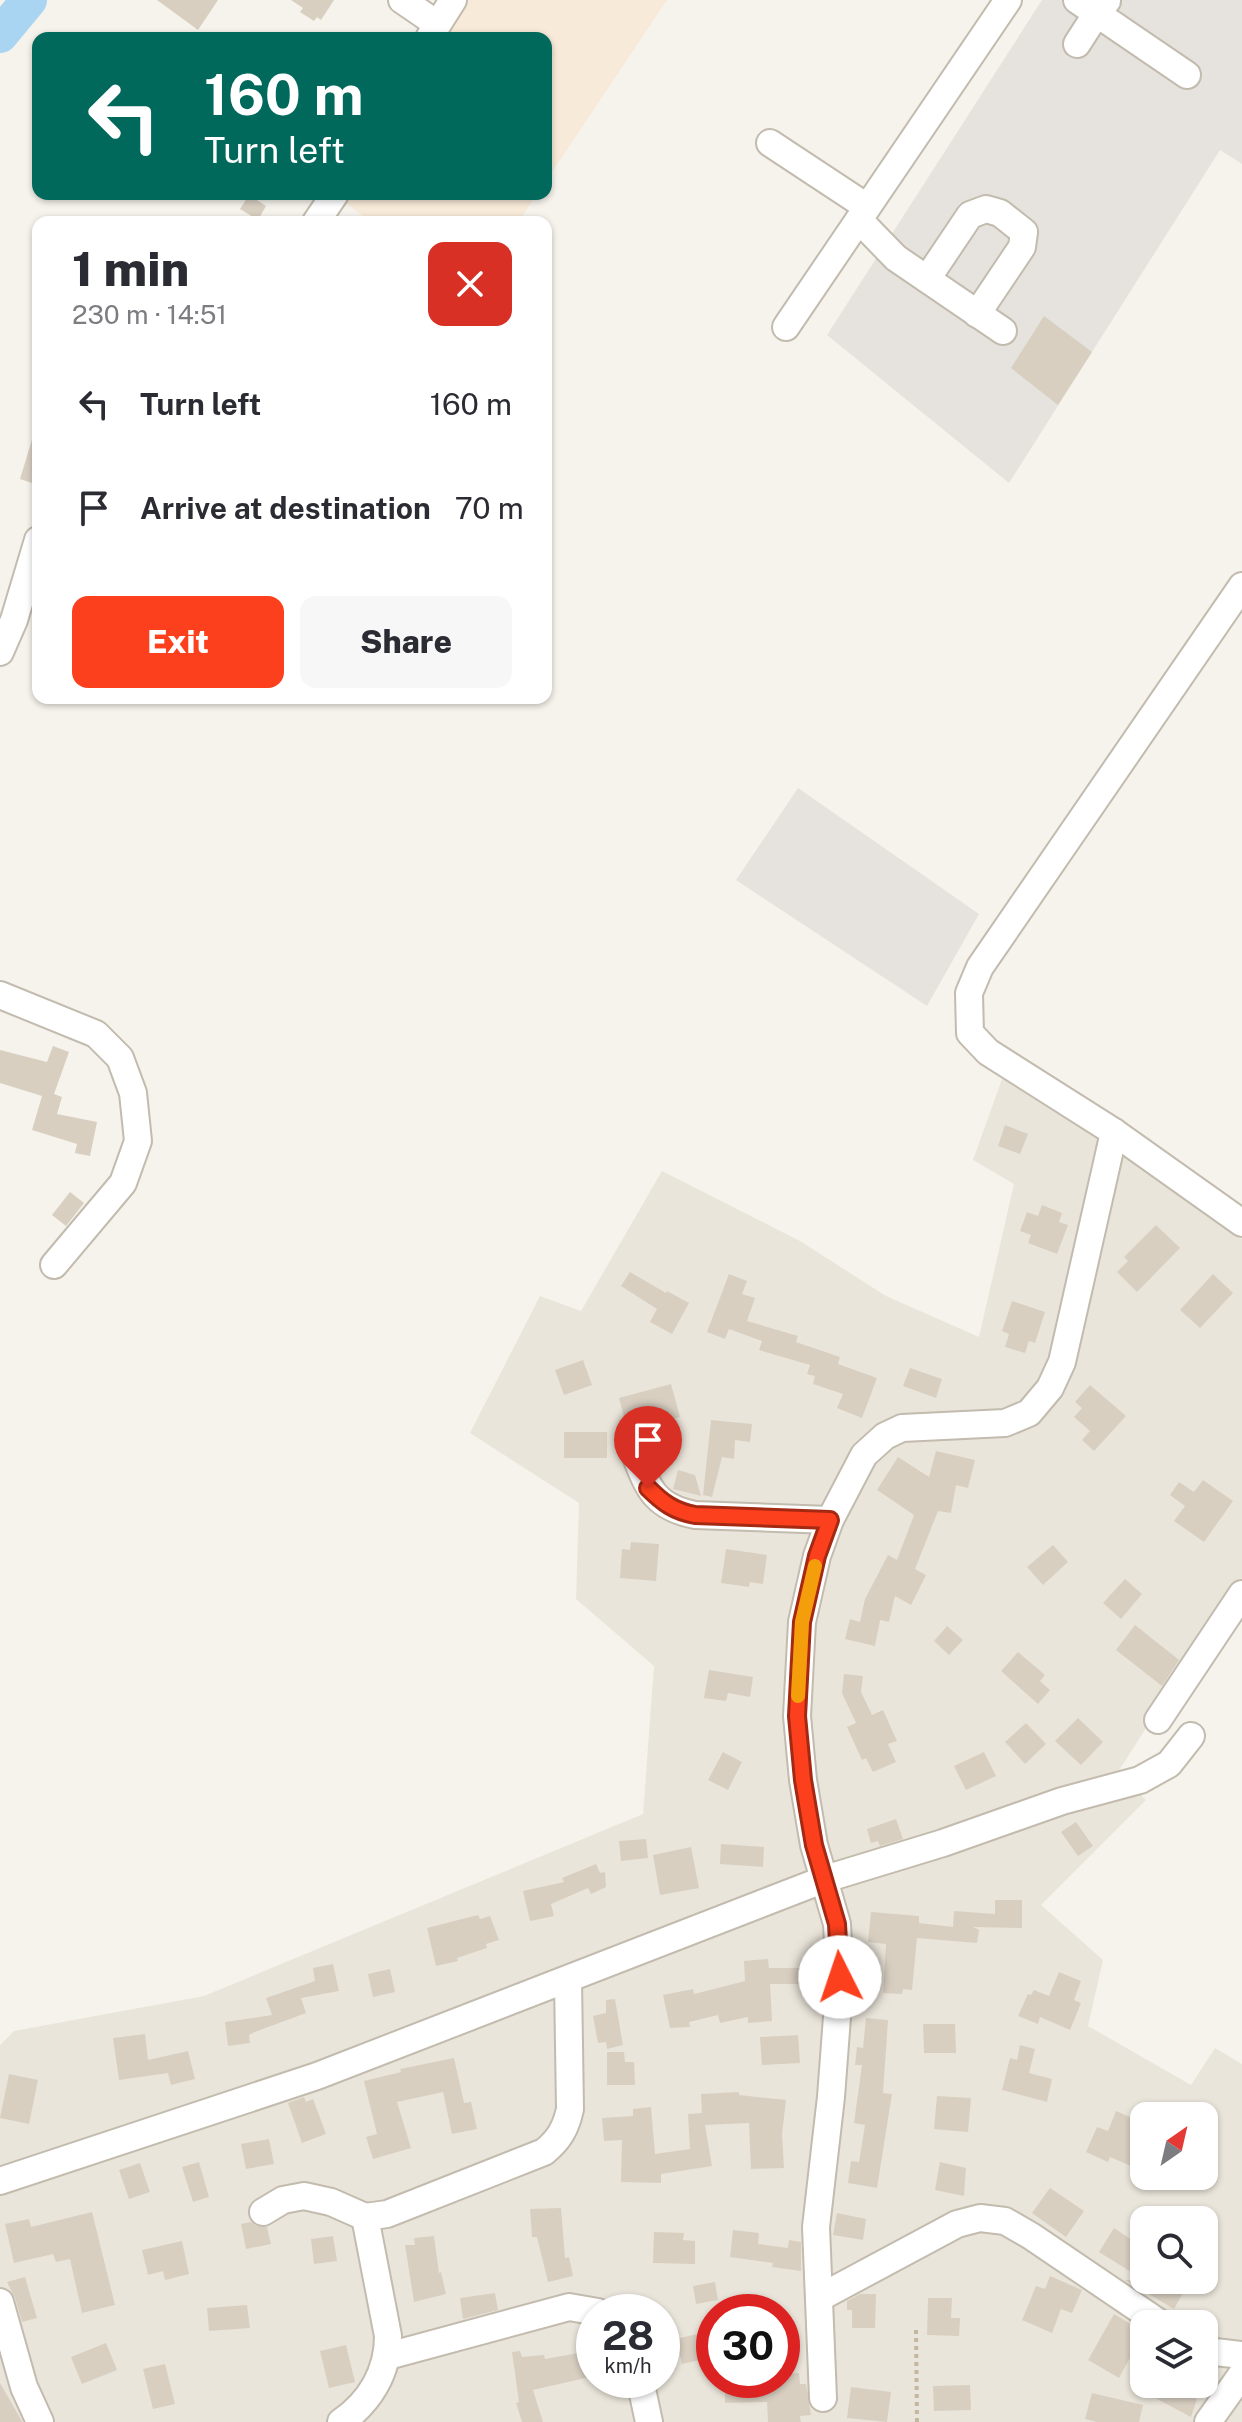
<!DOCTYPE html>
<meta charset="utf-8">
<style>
:root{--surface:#fff;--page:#f7f7f7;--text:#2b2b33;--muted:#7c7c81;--accent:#fc3f1d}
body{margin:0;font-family:"Public Sans",sans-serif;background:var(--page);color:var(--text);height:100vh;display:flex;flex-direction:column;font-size:30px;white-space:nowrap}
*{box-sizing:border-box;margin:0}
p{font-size:26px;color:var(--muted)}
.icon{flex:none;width:44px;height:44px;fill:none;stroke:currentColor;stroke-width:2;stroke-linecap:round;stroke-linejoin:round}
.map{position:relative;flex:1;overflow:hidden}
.sheet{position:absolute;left:32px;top:216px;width:520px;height:488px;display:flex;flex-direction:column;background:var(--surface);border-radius:16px;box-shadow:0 2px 6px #0004}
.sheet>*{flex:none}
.guide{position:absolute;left:32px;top:32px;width:520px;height:168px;border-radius:16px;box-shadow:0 2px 6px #0004;background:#00695c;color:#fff;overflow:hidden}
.needle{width:52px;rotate:34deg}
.tools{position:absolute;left:1130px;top:2102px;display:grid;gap:16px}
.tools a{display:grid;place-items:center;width:88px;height:88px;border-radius:16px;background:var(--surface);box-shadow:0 2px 6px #0004;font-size:40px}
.speed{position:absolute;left:576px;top:2294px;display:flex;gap:16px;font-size:40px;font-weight:700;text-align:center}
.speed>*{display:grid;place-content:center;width:104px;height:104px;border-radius:50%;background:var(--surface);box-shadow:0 2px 6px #0004;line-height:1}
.speed small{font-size:20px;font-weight:400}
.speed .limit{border:12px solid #d22;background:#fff;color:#111}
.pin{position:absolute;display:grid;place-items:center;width:68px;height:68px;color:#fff;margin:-82px -34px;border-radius:50% 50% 50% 0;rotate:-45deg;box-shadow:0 0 8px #0007}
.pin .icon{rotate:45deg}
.me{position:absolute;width:88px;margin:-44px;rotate:356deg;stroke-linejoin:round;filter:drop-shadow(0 0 6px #0008)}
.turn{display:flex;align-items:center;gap:28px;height:168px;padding:0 40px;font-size:36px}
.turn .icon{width:104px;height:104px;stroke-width:2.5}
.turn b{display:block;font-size:56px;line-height:68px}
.round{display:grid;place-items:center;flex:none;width:84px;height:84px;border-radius:16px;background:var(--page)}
.summary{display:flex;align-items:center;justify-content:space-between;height:136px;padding:0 40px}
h1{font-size:48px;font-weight:800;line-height:60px}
.primary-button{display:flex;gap:16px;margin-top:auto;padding:16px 40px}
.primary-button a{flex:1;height:92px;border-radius:16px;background:var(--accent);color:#fff;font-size:32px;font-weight:800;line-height:92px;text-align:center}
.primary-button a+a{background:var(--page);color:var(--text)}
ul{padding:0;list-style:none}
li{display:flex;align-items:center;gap:24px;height:104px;padding:0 40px}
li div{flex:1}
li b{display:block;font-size:30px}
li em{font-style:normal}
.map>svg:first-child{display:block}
.residential{fill:#eae5da;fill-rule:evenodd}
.commercial{fill:#f7ead8}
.industrial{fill:#e6e2dd}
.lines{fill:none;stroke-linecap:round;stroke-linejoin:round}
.river{stroke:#a9d4f2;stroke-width:36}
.building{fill:#d8cfc1}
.minor-casing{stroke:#c2bbae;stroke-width:30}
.path{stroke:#c4b79f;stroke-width:4;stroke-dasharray:4 4;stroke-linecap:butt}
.minor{stroke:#fff;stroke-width:26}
.route-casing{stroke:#a42913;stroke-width:20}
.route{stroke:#fc3f1d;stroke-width:14}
.slow{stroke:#f59e0b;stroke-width:14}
</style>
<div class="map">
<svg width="1242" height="2422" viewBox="0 0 1242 2422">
<rect width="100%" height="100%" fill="#f6f3ec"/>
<!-- residential -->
<path class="residential" d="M1006,1068L1242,1239V1578L1118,1772L1146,1800L1041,1905L1103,1960L1088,2026L1191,2085L1215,2048L1242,2064V2422H0V2045L14,2031L204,1996L643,1814L654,1666L576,1599L579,1503L470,1433L540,1296L581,1311L662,1171L800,1241L886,1296L979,1337L1014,1184L973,1160ZM1144,2116H1204V2176H1144ZM1144,2220H1204V2280H1144ZM594,2312H662V2380H594ZM714,2312H782V2380H714ZM1144,2324H1204V2384H1144Z"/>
<!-- commercial -->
<g class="commercial">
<path d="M462,0H667L546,181V38H437Z"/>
<path d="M335,194H537L518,222H370Z"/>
</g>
<!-- industrial -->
<g class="industrial">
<path d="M1042,0H1242V164L1220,150L1009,483L827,335Z"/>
<path d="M798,788L979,914L927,1006L736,880Z"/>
</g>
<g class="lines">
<!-- river -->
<path class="river" d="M0,35L29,0"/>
</g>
<!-- building -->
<g class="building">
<path d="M157,0H218L198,30Z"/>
<path d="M291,0H334L321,20L317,17L314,21L300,12L303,8Z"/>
<path d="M249,195L266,206L258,220L240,209Z"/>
<path d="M1044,316L1092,352L1058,405L1011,368Z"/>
<path d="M34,433L38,434V485L20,479Z"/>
<path d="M53,1046L69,1052L54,1094L62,1097L57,1114L97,1122L90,1156L75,1153L77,1144L32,1130L42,1096L0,1083V1050L47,1062Z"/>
<path d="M1005,1125L1028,1134L1020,1154L998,1146Z"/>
<path d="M70,1192L84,1203L66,1226L52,1215Z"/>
<path d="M1042,1205L1062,1213L1059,1222L1068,1225L1057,1254L1028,1243L1031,1235L1020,1231L1027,1212L1038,1216Z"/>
<path d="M1156,1225L1180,1248L1137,1292L1117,1272L1128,1261L1124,1257Z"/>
<path d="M630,1272L666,1293L667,1291L689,1303L672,1334L650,1322L657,1309L621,1286Z"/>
<path d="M729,1274L747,1281L742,1294L755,1298L747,1321L798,1336L796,1342L840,1357L838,1364L877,1378L862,1418L837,1408L843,1394L813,1384L815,1376L807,1374L810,1365L759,1350L762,1341L729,1329L725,1339L707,1332Z"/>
<path d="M1213,1274L1233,1293L1200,1328L1180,1310Z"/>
<path d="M1012,1301L1045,1312L1035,1343L1029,1341L1025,1353L1005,1347L1009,1334L1002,1331Z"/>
<path d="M583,1360L592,1385L564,1395L555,1370Z"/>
<path d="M910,1368L942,1379L936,1398L903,1386Z"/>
<path d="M671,1384L680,1417L628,1431L619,1398Z"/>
<path d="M1090,1385L1126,1416L1094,1451L1082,1440L1090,1431L1074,1417L1082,1408L1075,1402Z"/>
<path d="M711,1420L752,1424L750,1442L735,1440L734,1459L722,1457L712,1497L703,1495Z"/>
<rect x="564" y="1432" width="43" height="26"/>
<path d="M936,1451L975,1460L968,1488L956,1485L951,1513L938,1511L915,1569L926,1575L911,1605L895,1596L889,1622L880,1620L875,1646L845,1639L850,1619L860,1622L865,1599L888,1555L897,1560L914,1515L877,1490L898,1457L929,1477Z"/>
<path d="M678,1470L695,1475L701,1496L673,1489Z"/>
<path d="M1203,1480L1233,1501L1204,1542L1174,1521L1185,1506L1170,1495L1179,1482L1194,1492Z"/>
<path d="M631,1542L659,1544L656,1581L620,1578L622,1549L630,1550Z"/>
<path d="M1053,1545L1068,1562L1043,1585L1027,1567Z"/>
<path d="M726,1549L767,1555L763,1584L750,1582L749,1587L721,1583Z"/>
<path d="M1125,1579L1142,1594L1121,1619L1103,1603Z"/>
<path d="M1135,1625L1179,1660L1162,1686L1116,1650Z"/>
<path d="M947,1626L963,1640L949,1655L934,1641Z"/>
<path d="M1018,1652L1045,1675L1040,1681L1050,1690L1038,1704L1001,1671Z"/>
<path d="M709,1670L753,1677L750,1697L728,1693L726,1701L704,1698Z"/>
<path d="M844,1674L863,1676L861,1692L872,1715L883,1710L897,1741L888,1744L896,1762L873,1772L866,1758L862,1760L847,1727L856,1723L842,1693Z"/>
<path d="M1078,1718L1103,1742L1081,1765L1055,1741Z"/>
<path d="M1026,1723L1046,1744L1025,1764L1005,1742Z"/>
<path d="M723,1752L742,1762L728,1790L708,1780Z"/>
<path d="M984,1752L996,1776L966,1790L954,1766Z"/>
<path d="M896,1819L903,1839L880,1846L878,1841L871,1843L867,1829Z"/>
<path d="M1076,1822L1093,1846L1078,1856L1061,1832Z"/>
<path d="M646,1839L648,1858L621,1861L619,1841Z"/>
<path d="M721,1844L764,1847L763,1867L720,1864Z"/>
<path d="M691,1847L699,1888L660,1895L653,1855Z"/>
<path d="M596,1864L600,1873L605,1872L606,1887L591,1894L588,1888L551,1904L554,1916L530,1921L523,1891L564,1882L562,1878Z"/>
<path d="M995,1900H1022V1928L973,1927L979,1930L977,1943L917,1938L912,1990L903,1989L902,1994L883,1993L886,1944L868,1942L871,1912L919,1916V1923L953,1927L954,1911L995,1914Z"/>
<path d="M478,1915L480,1919L490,1916L499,1940L486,1944L487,1948L457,1958L458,1961L436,1966L427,1928Z"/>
<path d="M768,1959L769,1968H819L820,1984H770L772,2021L748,2023V2017L720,2023L718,2015L689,2022L690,2027L670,2028L663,1995L693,1989L694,1994L745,1981L744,1961Z"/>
<path d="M333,1964L339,1991L301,1998L306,2013L255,2032L249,2035L250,2043L228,2046L225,2022L272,2015L266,1998L315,1981L313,1968Z"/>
<path d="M390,1969L395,1992L373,1997L368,1974Z"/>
<path d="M1059,1972L1081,1981L1074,2000L1081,2003L1070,2030L1040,2017L1038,2024L1018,2016L1028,1994L1031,1995L1034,1990L1049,1996Z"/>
<path d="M615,1999L623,2045L607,2049L606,2042L598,2043L593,2016L606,2013V2000Z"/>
<path d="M866,2018L888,2020L883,2093L892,2094L877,2188L848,2183L851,2161L859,2162L865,2125L854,2123L862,2065H855L857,2047L863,2048Z"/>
<path d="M923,2024H955L956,2053H924Z"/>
<path d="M145,2034L148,2060L188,2051L195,2079L171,2085L168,2073L119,2080L113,2038Z"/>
<path d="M798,2035L800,2063L762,2065L760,2037Z"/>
<path d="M1020,2045L1035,2049L1029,2073L1052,2079L1047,2102L1002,2090L1010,2058L1017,2060Z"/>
<path d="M607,2052H624L625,2062H634L635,2085H607Z"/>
<path d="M454,2058L464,2103L471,2102L477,2129L452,2134L443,2092L397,2102L411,2148L373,2159L366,2137L377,2134L364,2081L401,2072L400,2069Z"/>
<path d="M9,2074L38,2080L29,2124L0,2118Z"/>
<path d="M739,2092V2095L786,2100L782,2134L784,2168L751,2169L749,2123L705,2125L712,2166L661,2174V2183L621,2182L622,2140L604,2141L602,2118L633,2116V2109L651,2107L655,2154L690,2149L688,2114L702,2113L701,2094Z"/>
<path d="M937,2096L971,2098L968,2132L934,2129Z"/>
<path d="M304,2097L306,2102L313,2099L326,2134L302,2143L288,2103Z"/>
<path d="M1116,2111L1144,2123V2136L1131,2166L1110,2157L1108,2162L1086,2152L1097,2127L1108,2131Z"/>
<path d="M269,2139L274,2164L246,2169L241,2144Z"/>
<path d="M199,2162L209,2197L193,2202L182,2167Z"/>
<path d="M940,2162L966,2168L964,2196L935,2190Z"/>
<path d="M140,2163L150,2192L129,2199L119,2170Z"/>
<path d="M1050,2188L1084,2211L1066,2237L1032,2213Z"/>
<path d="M561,2208L565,2258L569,2257L573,2276L548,2282L537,2237H532L530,2209Z"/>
<path d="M92,2212L115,2305L82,2313L70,2259L56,2262L53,2254L14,2263L5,2224L29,2219L31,2227Z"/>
<path d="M837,2213L866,2219L863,2240L833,2235Z"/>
<path d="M251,2222L256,2226L267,2227L271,2244L246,2249L241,2224Z"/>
<path d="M1114,2228L1144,2248V2280L1099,2252Z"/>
<path d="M733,2230L759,2233L758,2244L788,2248L789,2240L801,2242V2271L772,2267L773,2263L730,2257Z"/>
<path d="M654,2232L684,2233L683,2240L695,2241V2264L653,2263Z"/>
<path d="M333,2236L337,2261L314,2264L311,2239Z"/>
<path d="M434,2236L439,2273L441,2272L446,2294L414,2302L405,2245H415L414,2238Z"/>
<path d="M182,2241L189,2274L165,2280L163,2271L148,2275L142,2250Z"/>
<path d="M1050,2276L1082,2290L1072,2313L1061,2309L1052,2333L1022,2320L1036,2286L1045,2289Z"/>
<path d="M25,2277L37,2318L22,2322L15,2298L7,2282Z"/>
<path d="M1125,2280H1190L1174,2309Z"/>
<path d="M715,2282L718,2300L696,2304L693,2286Z"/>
<path d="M495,2293L498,2310L463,2319L460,2298Z"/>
<path d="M860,2294H876L875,2328H852V2310H847V2301Z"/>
<path d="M928,2298H952L951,2318H960L959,2336L927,2335Z"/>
<path d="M247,2305L250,2328L209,2331L207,2308Z"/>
<path d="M1114,2314L1144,2332L1119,2378L1088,2360Z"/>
<path d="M714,2330V2357L682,2364L676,2339Z"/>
<path d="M106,2343L117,2370L82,2384L71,2357Z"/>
<path d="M346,2345L355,2382L329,2388L320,2351Z"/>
<path d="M520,2351L522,2357L544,2355L545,2359L589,2351L594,2376L533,2390L543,2422H522L516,2403L519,2402L512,2352Z"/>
<path d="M165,2364L175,2404L153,2409L143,2369Z"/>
<path d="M799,2373L800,2384H806L811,2415L800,2416L801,2422H768L767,2402L725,2403V2384H766V2380H782V2374Z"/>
<path d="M0,2383L19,2416L22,2422H0Z"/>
<path d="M1129,2384H1178L1175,2390L1197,2399L1191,2417Z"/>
<path d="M970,2385L971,2410L934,2411L933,2386Z"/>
<path d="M851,2387L891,2392L887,2422L847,2418Z"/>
<path d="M1092,2393L1143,2405L1139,2422H1097L1085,2419Z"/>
</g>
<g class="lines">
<!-- minor casing -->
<g class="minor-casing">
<g id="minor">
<path d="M402,0L437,24"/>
<path d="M1077,0L1187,75"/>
<path d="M429,38L453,0"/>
<path d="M1077,44L1097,13L1107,1"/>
<path d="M770,143L867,207"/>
<path d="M859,220L896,258L1003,331"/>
<path d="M316,222L335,194"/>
<path d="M927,279L970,215L986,209L1000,213L1024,232L1022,247L977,314"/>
<path d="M786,327L1008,0"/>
<path d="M1242,586L980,967L969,993L970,1033L988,1052L1114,1132L1242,1223"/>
<path d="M0,652L14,620L38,540"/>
<path d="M0,995L96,1034L120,1058L133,1093L138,1141L123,1183L54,1265"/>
<path d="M634,1452C648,1488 654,1507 695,1515L830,1520"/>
<path d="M1158,1720L1242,1594"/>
<path d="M0,2181L317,2076L825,1879L943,1843L1062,1801L1140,1780L1169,1764L1191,1736"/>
<path d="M263,2212L283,2200L304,2196L331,2202L365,2217L387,2214L544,2152C559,2140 566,2128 570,2109L568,1981"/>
<path d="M819,2298L957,2224L980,2218L1005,2221L1031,2236L1161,2324"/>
<path d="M0,2302L24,2387L40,2422"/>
<path d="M1204,2348L1215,2352L1242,2355"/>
<path d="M388,2356L569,2307L598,2312"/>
<path d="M640,2380L649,2422"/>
<path d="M823,2398L816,2227L831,2097L840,1977L837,1924L814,1845L803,1780L797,1716L802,1622L817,1556L830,1520L864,1455L885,1436L902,1428L1005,1423L1029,1413L1050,1388L1062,1362L1114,1132"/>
<path d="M341,2422C370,2402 388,2372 388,2336L365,2217"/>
<path d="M1208,2422L1242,2374"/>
</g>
</g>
<!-- path -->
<path class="path" d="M916,2330L917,2422"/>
<!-- minor -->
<use href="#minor" class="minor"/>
</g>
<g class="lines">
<!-- route casing -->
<g class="route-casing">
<path id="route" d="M648,1488C663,1503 674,1511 695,1515L830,1520L817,1556L802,1622L797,1716L803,1780L814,1845L837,1924L840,1977"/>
</g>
<!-- route -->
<use href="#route" class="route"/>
<!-- slow -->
<path class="slow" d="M798,1696L802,1622L815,1566"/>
</g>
</svg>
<div class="tools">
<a><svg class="needle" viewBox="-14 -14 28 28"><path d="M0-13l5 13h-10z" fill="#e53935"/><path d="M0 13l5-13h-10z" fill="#7c7c81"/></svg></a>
<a><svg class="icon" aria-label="search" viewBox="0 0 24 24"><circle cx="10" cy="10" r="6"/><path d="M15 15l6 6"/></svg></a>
<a><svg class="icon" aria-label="layers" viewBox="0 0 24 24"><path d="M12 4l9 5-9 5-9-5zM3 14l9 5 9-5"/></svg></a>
</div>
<div class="speed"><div>28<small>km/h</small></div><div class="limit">30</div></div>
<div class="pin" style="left:648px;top:1488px;background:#d93025"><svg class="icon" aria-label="arrive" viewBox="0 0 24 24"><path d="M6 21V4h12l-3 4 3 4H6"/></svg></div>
<svg class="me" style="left:840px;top:1977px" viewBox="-20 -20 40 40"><circle r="19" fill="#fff"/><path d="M0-13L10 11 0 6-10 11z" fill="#fc3f1d"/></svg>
<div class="guide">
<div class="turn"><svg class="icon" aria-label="left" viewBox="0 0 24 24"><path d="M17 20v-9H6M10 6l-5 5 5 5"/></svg><div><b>160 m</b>Turn left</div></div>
</div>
<section class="sheet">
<div class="summary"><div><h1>1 min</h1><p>230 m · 14:51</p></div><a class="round" style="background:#d93025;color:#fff"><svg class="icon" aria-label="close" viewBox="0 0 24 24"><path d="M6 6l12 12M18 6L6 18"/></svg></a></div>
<ul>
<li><svg class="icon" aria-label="left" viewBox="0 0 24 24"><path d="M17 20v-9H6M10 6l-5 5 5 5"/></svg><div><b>Turn left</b></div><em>160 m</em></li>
<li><svg class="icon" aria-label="arrive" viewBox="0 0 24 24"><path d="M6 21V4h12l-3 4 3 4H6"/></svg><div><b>Arrive at destination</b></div><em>70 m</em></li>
</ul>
<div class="primary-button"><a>Exit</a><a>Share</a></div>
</section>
</div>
